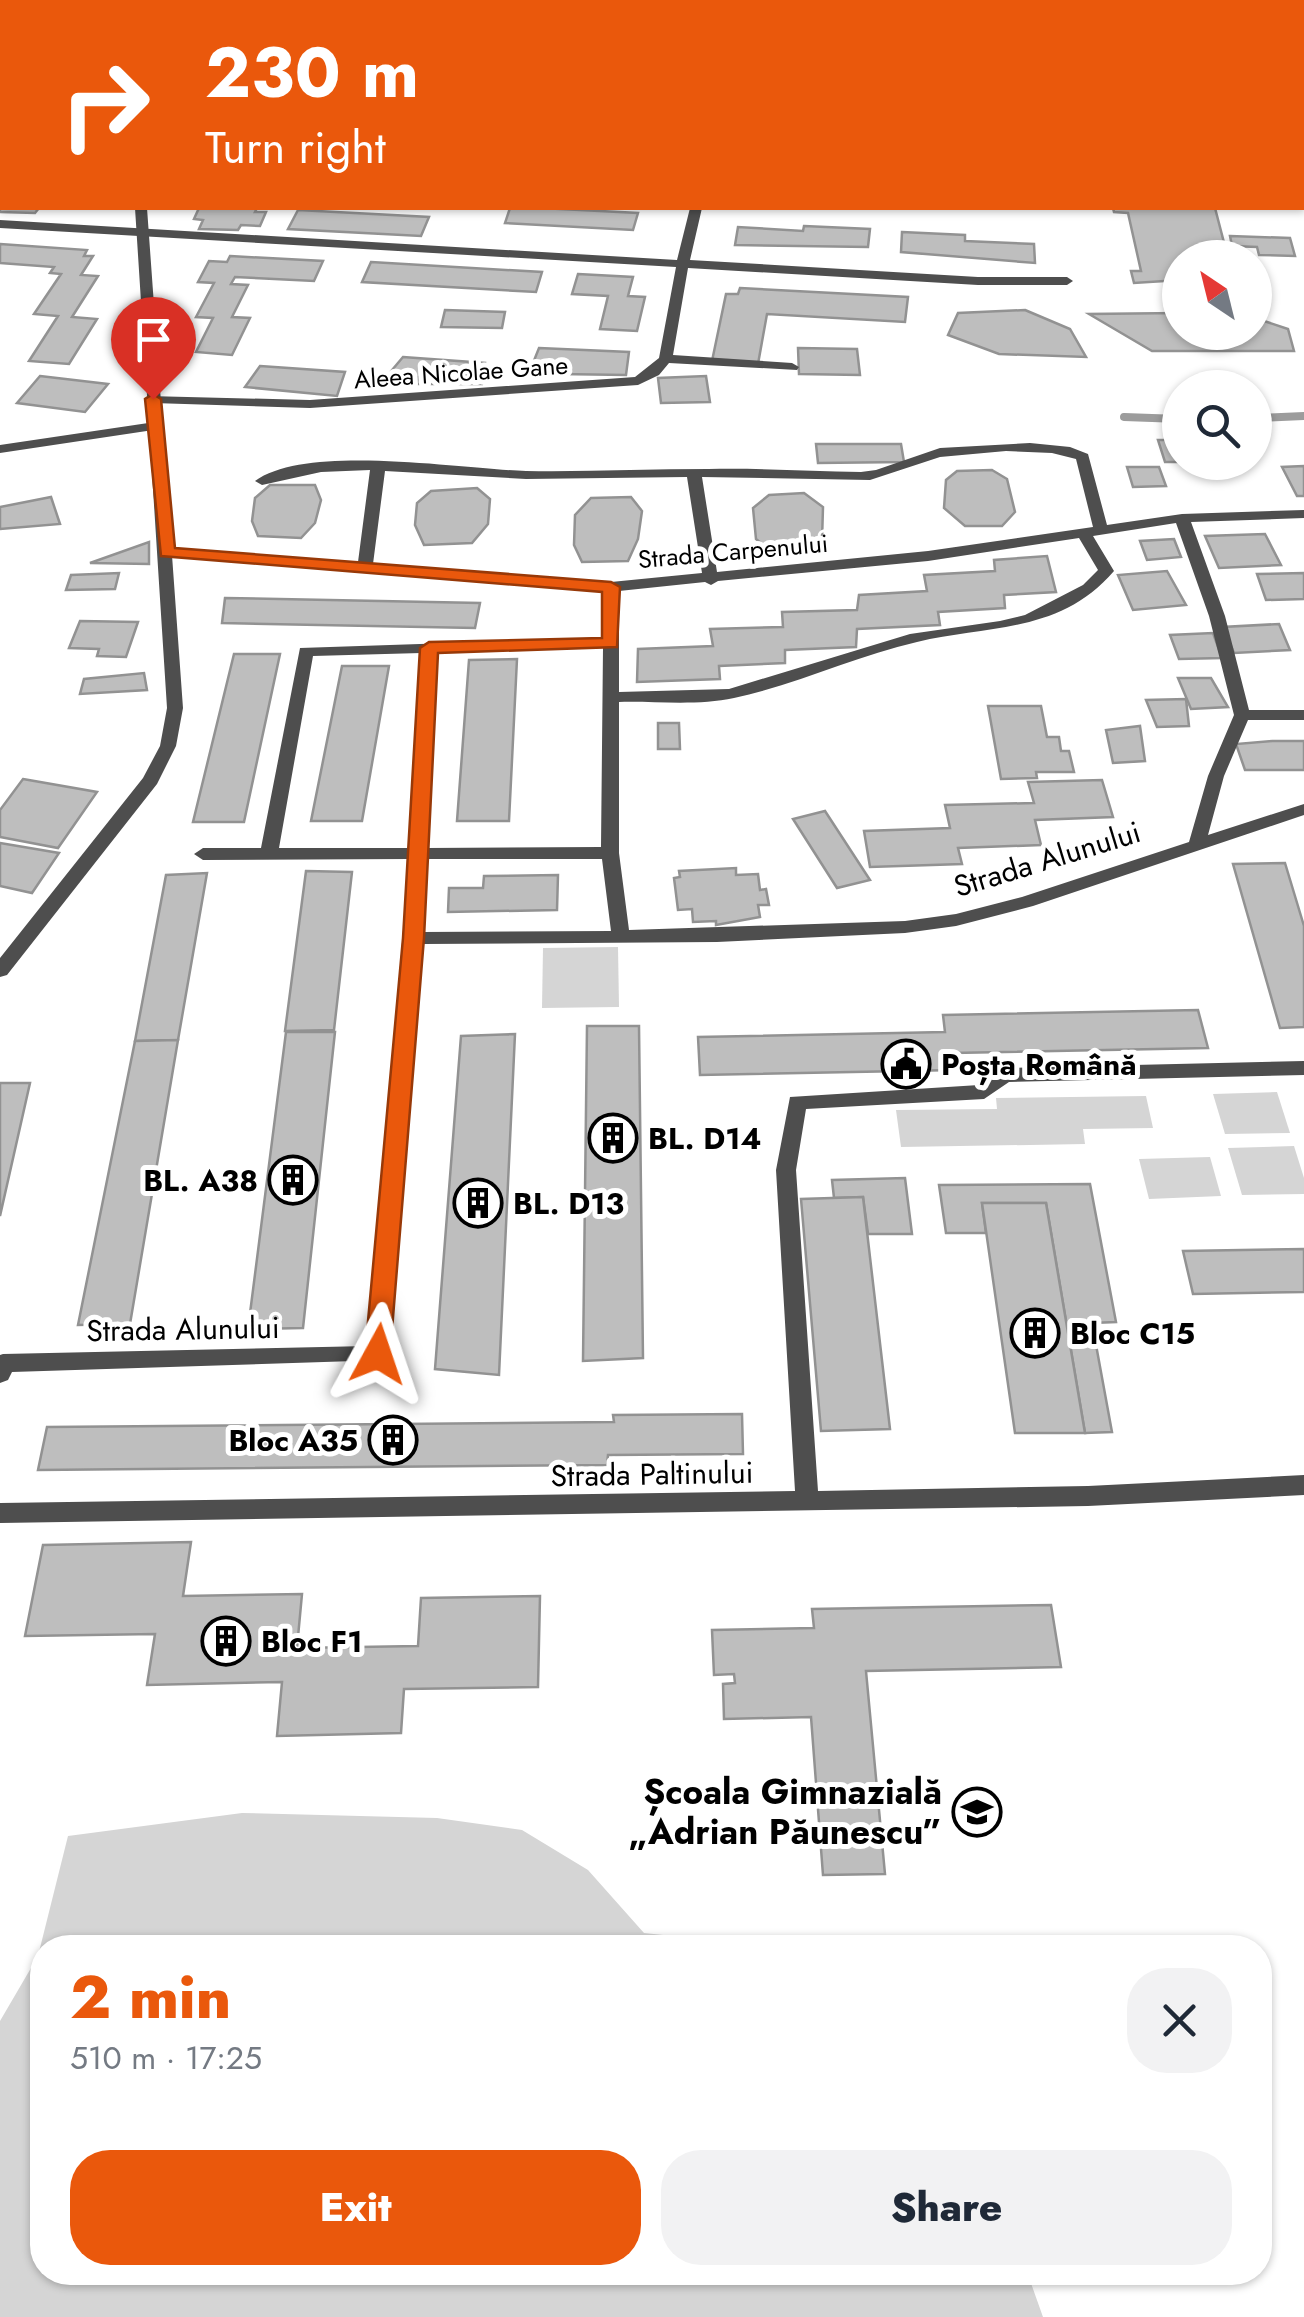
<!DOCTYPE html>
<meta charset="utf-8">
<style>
:root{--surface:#fff;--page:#f2f2f3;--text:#1f2937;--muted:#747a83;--accent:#ea580c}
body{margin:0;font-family:Jost,sans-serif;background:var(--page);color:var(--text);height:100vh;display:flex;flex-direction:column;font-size:38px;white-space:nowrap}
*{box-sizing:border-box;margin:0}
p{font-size:32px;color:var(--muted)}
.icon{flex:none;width:55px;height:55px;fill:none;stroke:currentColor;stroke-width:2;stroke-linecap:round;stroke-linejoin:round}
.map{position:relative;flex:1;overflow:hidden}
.side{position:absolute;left:30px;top:1935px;width:1242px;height:350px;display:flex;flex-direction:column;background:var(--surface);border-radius:40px;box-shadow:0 2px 8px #0004}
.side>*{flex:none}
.banner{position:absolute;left:0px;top:0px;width:1305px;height:210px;box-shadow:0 2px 8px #0004;background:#ea580c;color:#fff;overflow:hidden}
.needle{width:65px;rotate:325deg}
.fabs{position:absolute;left:1162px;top:240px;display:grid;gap:20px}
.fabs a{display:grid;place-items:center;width:110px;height:110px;border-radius:50%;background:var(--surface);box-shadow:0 2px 8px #0004;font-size:50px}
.pin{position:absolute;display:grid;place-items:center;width:85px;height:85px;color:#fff;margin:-102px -42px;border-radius:50% 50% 50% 0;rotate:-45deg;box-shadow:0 0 10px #0007}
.pin .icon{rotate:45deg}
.me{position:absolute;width:110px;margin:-55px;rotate:5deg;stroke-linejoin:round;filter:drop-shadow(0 0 8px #0008)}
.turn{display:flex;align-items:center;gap:35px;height:210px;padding:0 40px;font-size:45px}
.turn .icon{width:130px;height:130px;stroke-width:2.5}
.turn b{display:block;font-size:70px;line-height:85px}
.round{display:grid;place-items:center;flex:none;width:105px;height:105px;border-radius:40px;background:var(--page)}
.overview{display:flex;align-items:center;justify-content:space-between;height:170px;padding:0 40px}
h1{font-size:60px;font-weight:800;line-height:75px;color:var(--accent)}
.cta{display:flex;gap:20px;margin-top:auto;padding:20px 40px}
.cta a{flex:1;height:115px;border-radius:40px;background:var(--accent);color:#fff;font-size:40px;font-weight:800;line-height:115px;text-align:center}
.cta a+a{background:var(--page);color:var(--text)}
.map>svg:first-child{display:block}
.green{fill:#d5d5d5}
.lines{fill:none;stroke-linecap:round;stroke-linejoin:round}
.stream{stroke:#9c9c9c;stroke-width:8}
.building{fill:#bebebe;stroke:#929292;stroke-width:2.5}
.minor{fill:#4e4e4e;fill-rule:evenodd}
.tertiary{fill:#4e4e4e;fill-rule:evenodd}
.secondary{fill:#1b1b1b;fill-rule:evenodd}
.primary{fill:#000;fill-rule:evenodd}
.route{fill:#ea580c;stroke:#983908;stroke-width:2.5}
.labels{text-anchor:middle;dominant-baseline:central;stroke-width:10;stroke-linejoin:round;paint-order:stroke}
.far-street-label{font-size:25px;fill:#000;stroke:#fff}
.street-label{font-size:30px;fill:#000;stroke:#fff}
.poi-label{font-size:30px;font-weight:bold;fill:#000;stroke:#fff;text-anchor:start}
.near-poi-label{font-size:35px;font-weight:bold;fill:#000;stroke:#fff;text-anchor:end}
</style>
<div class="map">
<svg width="1304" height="2317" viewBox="0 0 1304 2317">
<rect width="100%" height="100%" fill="#fff"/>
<!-- green -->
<g class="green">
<path d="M618,947L619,1007L542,1008L543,948Z"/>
<path d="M1277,1092L1290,1133L1225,1134L1213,1094Z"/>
<path d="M1146,1096L1153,1128L1083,1129L1085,1144L901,1147L896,1110L997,1109L996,1098Z"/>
<path d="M1294,1146L1304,1178V1194L1242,1195L1228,1148Z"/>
<path d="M1210,1157L1221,1196L1149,1199L1139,1159Z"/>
<path d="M242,1813L437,1818L522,1830L588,1870L644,1933L778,1947L42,1948V2272H1027L1043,2317H0V2021L38,1956L68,1836Z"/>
</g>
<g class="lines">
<!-- stream -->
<g class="stream">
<path d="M1124,417L1180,419"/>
<path d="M1255,418L1304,416"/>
</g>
</g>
<!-- building -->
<g class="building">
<path d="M0,195L2,208H39L35,213L0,212Z"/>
<path d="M199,208H257L255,212H266L260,226L241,225L238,230L199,229L203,220L194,219Z"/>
<path d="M510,208H541L638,213L633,230L505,223Z"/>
<path d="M1113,208H1215L1228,258H1180V280L1134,283L1131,271H1141L1128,213L1114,212Z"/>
<path d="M298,210L429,217L421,236L288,229Z"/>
<path d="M804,226L870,229L868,247L735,245L738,227L803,231Z"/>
<path d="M902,232L965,235V241L1034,244L1035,263L901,252Z"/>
<path d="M1230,236L1290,238L1295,256L1259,255L1257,247L1232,246Z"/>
<path d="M0,244L87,250L84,256H93L81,275L98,276L72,317L97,319L69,364L29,361L58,316L34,314L61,274L50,273L54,267L0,263Z"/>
<path d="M230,256L323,261L314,281L235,277L231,284L248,285L232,317L250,318L232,355L196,352L213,318L196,317L214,283L198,282L209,261L227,262Z"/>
<path d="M371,262L542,272L536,292L362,282Z"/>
<path d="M578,274L633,277L628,296L645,297L637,331L600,329L608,296L572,294Z"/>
<path d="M740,288L908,297L905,322L767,314L758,364L712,361L726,294H738Z"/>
<path d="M445,310L505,312L502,328L441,327Z"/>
<path d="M1025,310L1070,329L1086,357L999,354L948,335L958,313Z"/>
<path d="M1180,313V332H1255V318L1288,329L1294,351H1152L1089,314Z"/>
<path d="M539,348L629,352L626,375L559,374L558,369L531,368Z"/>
<path d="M798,348L857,349L860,375L799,374Z"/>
<path d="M403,357L485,363L482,384H416L419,377L387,376Z"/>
<path d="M260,366L345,372L337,396L245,387Z"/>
<path d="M40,376L108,384L85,412L17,403Z"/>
<path d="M706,376L710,402L661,403L658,378Z"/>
<path d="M1158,440H1180V462H1165Z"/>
<path d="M816,444H901L904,462L818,463Z"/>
<path d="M1304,466V496H1297L1282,467Z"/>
<path d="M1127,467H1159L1166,486L1133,487Z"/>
<path d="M992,470L1007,479L1015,512L1002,526H965L944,508L946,480L957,471Z"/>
<path d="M270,485H315L321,500L315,523L301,538L258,536L252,521L255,498Z"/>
<path d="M477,488L490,499L488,524L472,543L424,545L415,525L417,503L431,491Z"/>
<path d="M804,493L823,507L822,541L806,554L774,553L756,539L753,508L769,495Z"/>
<path d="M51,497L60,524L0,529V507Z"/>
<path d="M631,497L642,511L638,539L628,561L582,562L574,545L575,515L591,498Z"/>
<path d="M1265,534L1281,565L1219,568L1205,536Z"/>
<path d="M1174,539L1181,557L1147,560L1140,541Z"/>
<path d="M149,542V564L90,563Z"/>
<path d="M1047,556L1056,592L1004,595L1005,608L938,612L940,625L857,629L856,647L785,650V663L719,666L720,679L637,682L638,649L713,646L710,629L783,627L782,612L857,610L859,595L927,591L924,575L995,571L994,560Z"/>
<path d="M1167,571L1186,605L1133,610L1118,575Z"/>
<path d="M119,573L115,589L66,590L71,575Z"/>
<path d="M1304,573V599L1266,600L1257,574Z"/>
<path d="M225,598L480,603L475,628L222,623Z"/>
<path d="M80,621L138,622L126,657L97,656L99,649L69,648Z"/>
<path d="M1279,624L1290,650L1234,653L1223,627Z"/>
<path d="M1213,633L1222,658L1179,659L1170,635Z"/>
<path d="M234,654H280L244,822H193Z"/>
<path d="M517,659L509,821H457L469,660Z"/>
<path d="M342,666H389L362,821H311Z"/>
<path d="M144,673L147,690L80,694L84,679Z"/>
<path d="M1178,678H1211L1228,707L1191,709Z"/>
<path d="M1186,699L1189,726L1157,727L1146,700Z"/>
<path d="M988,706H1041L1047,737H1059L1061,751H1069L1074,772H1036L1037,778L1001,779Z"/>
<path d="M658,723H679L680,749H658Z"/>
<path d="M1140,726L1145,761L1113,763L1106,730Z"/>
<path d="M1272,741H1304V770H1245L1236,744Z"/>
<path d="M23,779L97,792L58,848L0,837V810Z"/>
<path d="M1102,780L1113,817L1035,820L1041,845L958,848L962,864L870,867L864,831L950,828L945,805L1034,803L1028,782Z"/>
<path d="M825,811L870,880L837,888L793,819Z"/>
<path d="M0,843L59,853L32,893L0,886Z"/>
<path d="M1285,863L1304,926V1027L1280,1028L1233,864Z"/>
<path d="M736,868V875L758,874L760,890L766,889L769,905H758L760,917L716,925V921L693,922L692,909L678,910L674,878L680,877L679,871Z"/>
<path d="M306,871L352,872L334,1030L285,1031Z"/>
<path d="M207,873L178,1040L135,1041L166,875Z"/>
<path d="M558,875L557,910L448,912L449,888H483L484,876Z"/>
<path d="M1198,1010L1208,1048L952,1053L955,1070L700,1075L698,1037L945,1032L943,1015Z"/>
<path d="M587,1026H639L643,1358L583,1361Z"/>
<path d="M286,1032H335L303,1328L248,1329Z"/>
<path d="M515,1034L499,1375L435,1369L461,1036Z"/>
<path d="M178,1040L130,1324L78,1325L135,1041Z"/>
<path d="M0,1083H30L0,1216Z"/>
<path d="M905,1178L912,1234H868L863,1197L834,1198L832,1180Z"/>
<path d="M1090,1184L1116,1322L1092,1323L1112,1432L1085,1433L1046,1203H982L986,1233H946L939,1185Z"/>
<path d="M863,1197L890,1429L821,1431L801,1199Z"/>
<path d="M982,1203H1046L1085,1433H1015Z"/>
<path d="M1304,1249V1292L1193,1294L1183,1251Z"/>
<path d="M742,1414L743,1454L608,1455L607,1465L38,1470L47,1427L614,1422L613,1415Z"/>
<path d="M191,1542L183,1596L302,1594L297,1648L418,1646L421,1598L540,1596L538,1687L404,1689L401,1733L277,1736L282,1682L147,1685L155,1634L25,1636L43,1545Z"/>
<path d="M1051,1605L1061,1667L866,1671L885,1874L823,1875L811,1717L724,1719L723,1684L735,1683L734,1674L714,1675L712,1630L814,1628L812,1609Z"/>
</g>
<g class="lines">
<!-- minor -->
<g class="minor">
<path d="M690,208H702L690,260L978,277H1067L1073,281L1067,285H978L688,268L673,355L792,363L799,367L797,370L669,363L659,375L638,385L310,408L153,403L148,402V396L310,400L635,377L659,358L676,267L0,228V220L677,260Z"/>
<path d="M155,422L160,423V429L0,453V445Z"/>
<path d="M1030,443L1070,447L1088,454L1107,525L1182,514L1304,510V518L1191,522L1225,616L1249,710H1304V720H1248L1224,776L1208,835L1304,804V815L1033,906L956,926L905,933L717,942L423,944L389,1354L386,1360L12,1372L8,1380L0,1383V1355L3,1354L368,1346L409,859L203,860L194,854L203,848H261L300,648L603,638V591L167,557L162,555V549L358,562L370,470L321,472L262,485L255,481C307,443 460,469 526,471C586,472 648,469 709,469C759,468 810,471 861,472L876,470L940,448ZM1006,451L1052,453L1076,459L1093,527L928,551L717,572L702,477L870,480L940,457ZM385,471L526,479L687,477L702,573L611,582L373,564ZM1176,523L1209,616L1234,715L1208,776L1189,842L1022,897L956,914L905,921L629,930L619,853V702C655,701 698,706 734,698C796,685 855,656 917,642C988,625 1060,634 1114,571L1093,536ZM1079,538L1098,570L1083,585L1025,615L1000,621L910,634L729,689L619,692V591L705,582L711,585L718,581L928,561ZM603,648L601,847L427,848L437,652ZM421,653L410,848H279L313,656ZM427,859H602L611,931L423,932Z"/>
<path d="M1304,1061V1075L1009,1082L984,1099L806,1109L796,1170L818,1491L1088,1486L1304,1475V1495L1088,1506L0,1523V1503L795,1491L776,1170L790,1097L979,1085L1004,1068Z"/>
</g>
<!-- tertiary -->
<path class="tertiary" d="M135,208H147L183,708L176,746L157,784L7,975L0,977V958L143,778L160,746L167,708Z"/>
<!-- secondary -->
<g class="secondary">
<path d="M1263,0H1276L1277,2H1265Z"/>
<rect x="1302" y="23" width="2" height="7"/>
</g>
<!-- primary -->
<g class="primary">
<rect x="0" y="109" width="2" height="8"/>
<rect x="1302" y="166" width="2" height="8"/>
</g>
</g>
<!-- route -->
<path class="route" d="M153,394L161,399L175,548L611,582L620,587L617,647L438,653L424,938L390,1354L386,1361H369L365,1354L403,938L420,648L429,642L602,638V592L161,556L145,399Z"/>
<!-- icons -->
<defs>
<g id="civic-ring" transform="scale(2.5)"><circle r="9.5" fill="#fff" stroke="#000" stroke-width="1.5"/><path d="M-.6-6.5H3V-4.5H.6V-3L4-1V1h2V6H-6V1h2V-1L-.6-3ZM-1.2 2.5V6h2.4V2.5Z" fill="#000"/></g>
<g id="building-ring" transform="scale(2.5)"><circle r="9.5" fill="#fff" stroke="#000" stroke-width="1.5"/><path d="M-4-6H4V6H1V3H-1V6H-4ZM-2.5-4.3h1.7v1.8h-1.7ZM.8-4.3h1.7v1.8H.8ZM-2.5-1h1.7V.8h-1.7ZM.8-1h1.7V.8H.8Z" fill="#000"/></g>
<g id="school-ring" transform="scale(2.5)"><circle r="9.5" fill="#fff" stroke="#000" stroke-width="1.5"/><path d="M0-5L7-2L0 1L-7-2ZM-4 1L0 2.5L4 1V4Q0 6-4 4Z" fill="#000"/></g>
</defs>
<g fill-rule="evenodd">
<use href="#civic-ring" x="906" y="1064"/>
<use href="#building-ring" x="613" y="1138"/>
<use href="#building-ring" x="293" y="1180"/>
<use href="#building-ring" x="478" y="1203"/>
<use href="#building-ring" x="1035" y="1333"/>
<use href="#building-ring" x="393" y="1440"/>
<use href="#building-ring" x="226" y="1641"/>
<use href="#school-ring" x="977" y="1812"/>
</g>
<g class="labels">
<!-- far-street labels -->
<g class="far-street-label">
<text transform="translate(461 372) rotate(-4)">Aleea Nicolae Gane</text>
<text transform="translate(733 551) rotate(-5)">Strada Carpenului</text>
</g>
<!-- street labels -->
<g class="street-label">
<text transform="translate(1047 859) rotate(-17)">Strada Alunului</text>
<text transform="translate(183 1329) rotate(-1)">Strada Alunului</text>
<text transform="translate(652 1474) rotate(-1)">Strada Paltinului</text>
</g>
<!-- poi labels -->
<g class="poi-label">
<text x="941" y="1064">Poșta Română</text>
<text x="648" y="1138">BL. D14</text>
<text x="258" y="1180" text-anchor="end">BL. A38</text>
<text x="513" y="1203">BL. D13</text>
<text x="1070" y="1333">Bloc C15</text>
<text x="358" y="1440" text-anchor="end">Bloc A35</text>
<text x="261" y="1641">Bloc F1</text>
</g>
<!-- near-poi labels -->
<g class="near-poi-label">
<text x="942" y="1792">Școala Gimnazială<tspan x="942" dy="40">„Adrian Păunescu”</tspan></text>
</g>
</g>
</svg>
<div class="fabs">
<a><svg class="needle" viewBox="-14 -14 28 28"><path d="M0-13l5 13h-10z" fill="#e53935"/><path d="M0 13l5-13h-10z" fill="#747a83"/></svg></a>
<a><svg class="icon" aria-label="search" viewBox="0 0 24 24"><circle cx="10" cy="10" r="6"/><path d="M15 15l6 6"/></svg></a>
</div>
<div class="pin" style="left:153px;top:399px;background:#d93025"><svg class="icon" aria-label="arrive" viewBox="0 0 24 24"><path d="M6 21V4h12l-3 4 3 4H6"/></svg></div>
<svg class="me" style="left:378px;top:1354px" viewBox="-20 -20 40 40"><path d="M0-17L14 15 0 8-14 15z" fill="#ea580c" stroke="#fff" stroke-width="4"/></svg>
<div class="banner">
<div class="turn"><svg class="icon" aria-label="right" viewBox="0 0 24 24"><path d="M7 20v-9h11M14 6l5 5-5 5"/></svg><div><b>230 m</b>Turn right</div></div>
</div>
<section class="side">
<div class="overview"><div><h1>2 min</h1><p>510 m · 17:25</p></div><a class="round"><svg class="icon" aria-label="close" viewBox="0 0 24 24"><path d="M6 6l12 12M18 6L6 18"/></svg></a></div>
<div class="cta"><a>Exit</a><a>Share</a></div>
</section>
</div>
